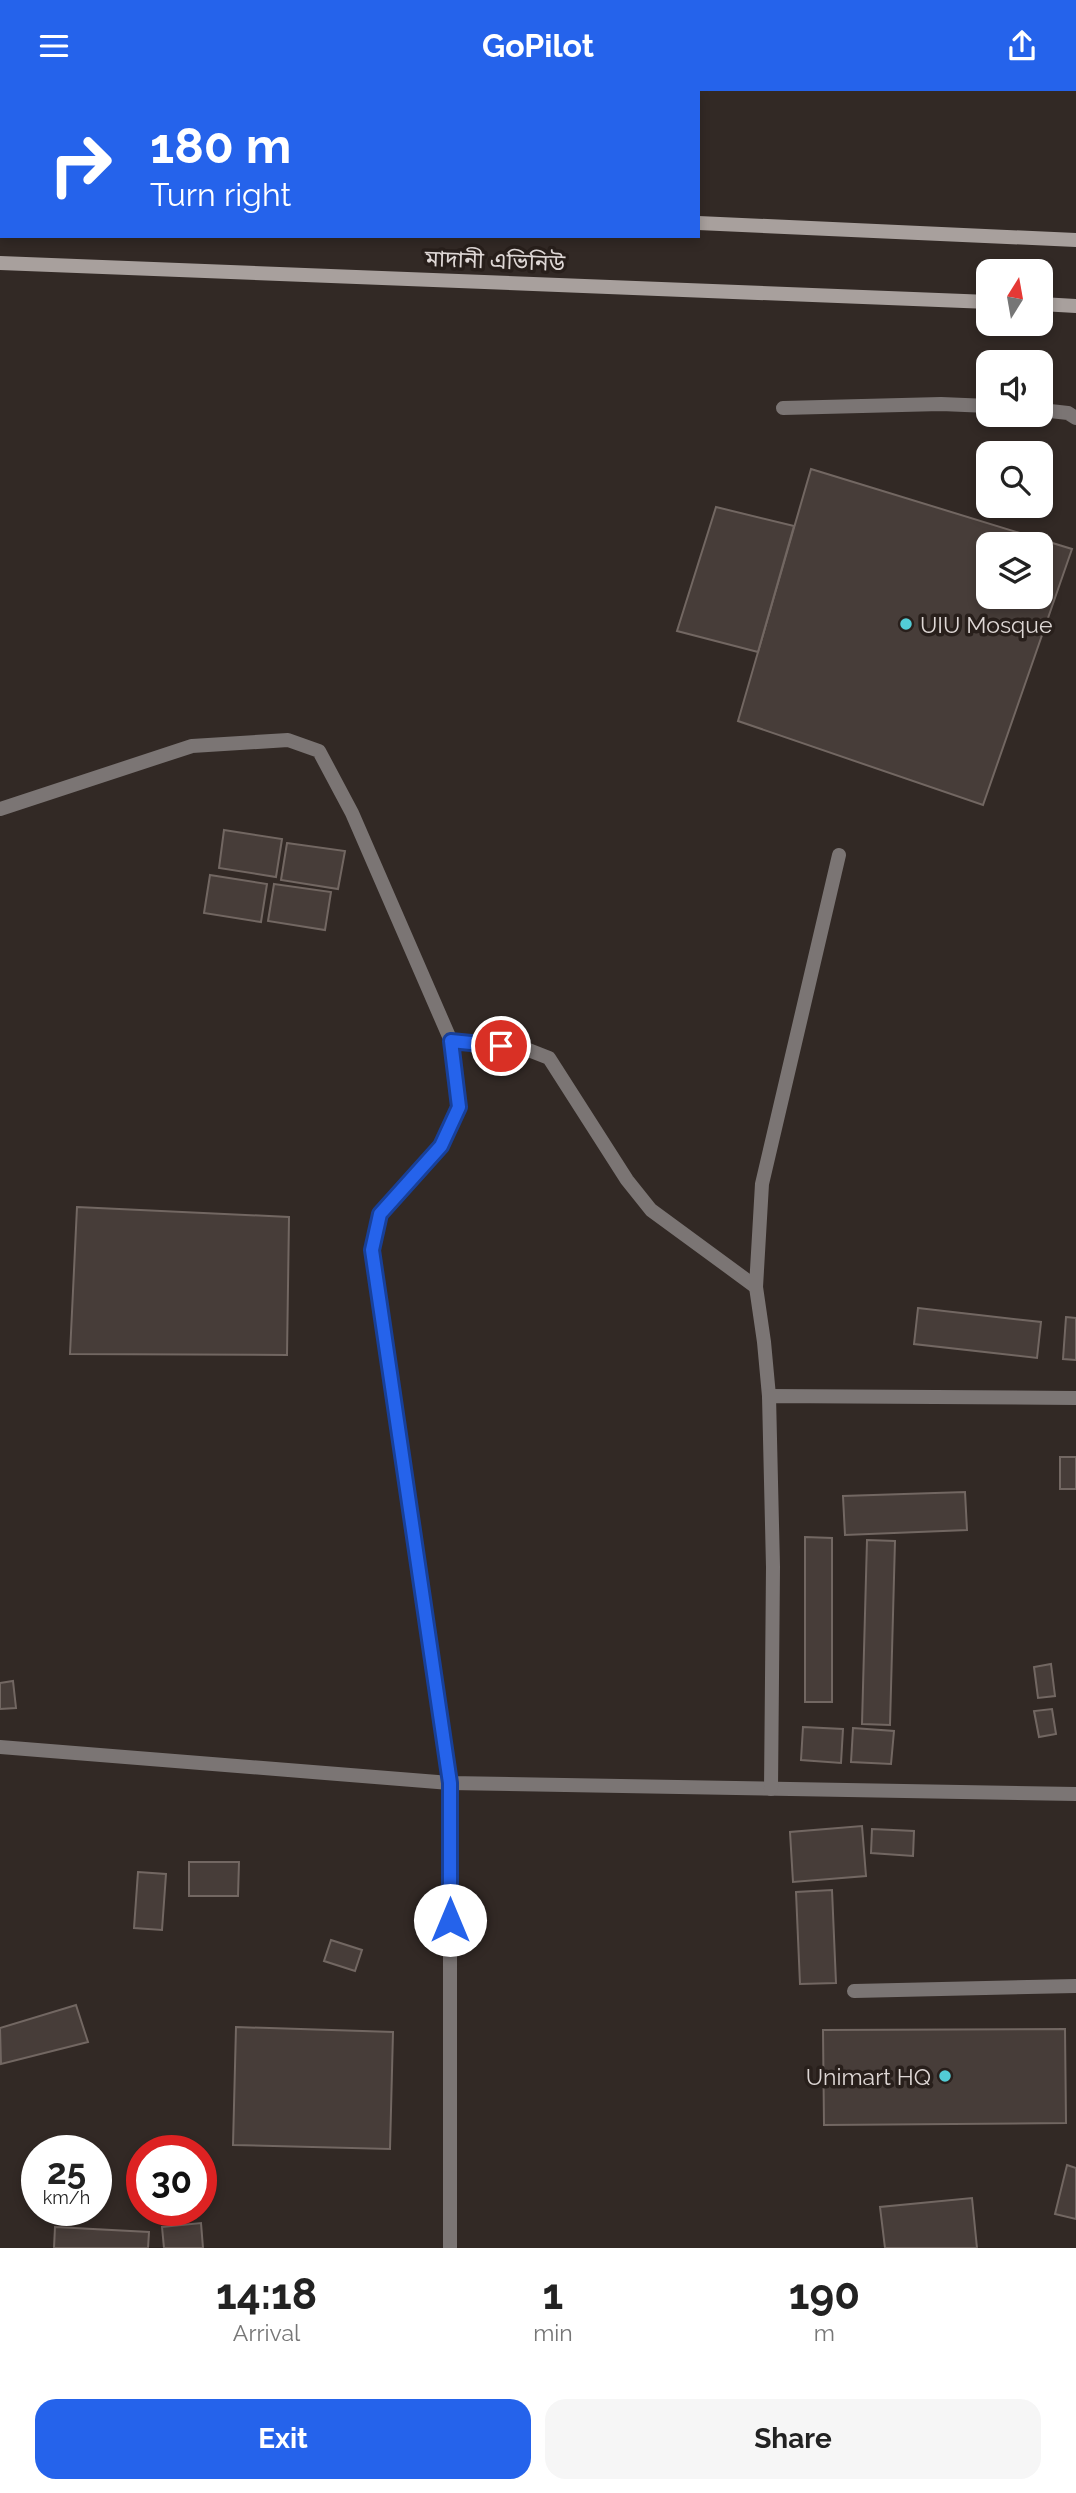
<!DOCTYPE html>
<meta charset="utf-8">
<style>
:root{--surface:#fff;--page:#f6f6f6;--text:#222;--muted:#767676;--accent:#2563eb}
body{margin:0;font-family:Raleway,"Noto Sans Bengali",sans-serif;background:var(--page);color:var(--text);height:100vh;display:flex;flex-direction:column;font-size:26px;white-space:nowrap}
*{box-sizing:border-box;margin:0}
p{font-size:23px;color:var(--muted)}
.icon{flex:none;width:38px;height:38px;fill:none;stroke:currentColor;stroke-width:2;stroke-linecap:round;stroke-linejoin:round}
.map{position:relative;height:2157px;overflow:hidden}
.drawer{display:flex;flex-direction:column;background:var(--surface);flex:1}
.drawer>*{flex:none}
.hud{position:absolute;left:0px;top:0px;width:700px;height:147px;box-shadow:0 4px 10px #0003;background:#2563eb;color:#fff;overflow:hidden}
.needle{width:46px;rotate:11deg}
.tools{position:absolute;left:976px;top:168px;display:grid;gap:14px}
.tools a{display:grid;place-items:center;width:77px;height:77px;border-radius:14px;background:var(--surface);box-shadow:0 4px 10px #0003;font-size:35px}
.speed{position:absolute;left:21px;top:2044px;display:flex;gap:14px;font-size:35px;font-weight:700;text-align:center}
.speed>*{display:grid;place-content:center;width:91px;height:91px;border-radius:50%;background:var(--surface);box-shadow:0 4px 10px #0003;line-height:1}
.speed small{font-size:18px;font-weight:400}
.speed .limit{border:10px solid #d22;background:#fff;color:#111}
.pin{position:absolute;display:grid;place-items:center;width:60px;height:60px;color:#fff;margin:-30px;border:4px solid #fff;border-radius:50%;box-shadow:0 2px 7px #0007}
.me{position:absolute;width:77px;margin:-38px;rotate:0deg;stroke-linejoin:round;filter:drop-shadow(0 0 5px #0008)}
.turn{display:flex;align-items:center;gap:24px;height:147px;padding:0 35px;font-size:32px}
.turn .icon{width:91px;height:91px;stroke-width:2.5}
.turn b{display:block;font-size:49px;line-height:60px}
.eta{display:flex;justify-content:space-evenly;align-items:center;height:119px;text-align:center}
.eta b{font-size:42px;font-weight:700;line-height:49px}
.action{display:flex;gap:14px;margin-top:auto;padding:14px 35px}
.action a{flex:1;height:80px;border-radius:21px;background:var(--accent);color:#fff;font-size:28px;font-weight:700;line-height:80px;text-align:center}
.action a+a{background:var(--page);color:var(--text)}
header{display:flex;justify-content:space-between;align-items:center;height:91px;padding:0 35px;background:var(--accent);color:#fff;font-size:32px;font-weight:700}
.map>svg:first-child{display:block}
.building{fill:#473d39;stroke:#726762;stroke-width:2;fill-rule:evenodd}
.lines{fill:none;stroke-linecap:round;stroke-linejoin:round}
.lane{stroke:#7b7574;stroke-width:14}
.street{stroke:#7b7574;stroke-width:14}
.secondary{stroke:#a8a09d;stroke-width:14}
.route-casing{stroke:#184099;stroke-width:18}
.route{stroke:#2563eb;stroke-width:12}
.poi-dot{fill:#52ccd6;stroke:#281f1b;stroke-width:2.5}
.labels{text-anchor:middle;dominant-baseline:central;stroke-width:7;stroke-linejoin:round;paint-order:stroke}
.street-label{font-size:23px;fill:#ded7d5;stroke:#281f1b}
.poi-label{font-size:23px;fill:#ded7d5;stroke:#281f1b;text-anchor:start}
</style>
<header><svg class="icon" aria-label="menu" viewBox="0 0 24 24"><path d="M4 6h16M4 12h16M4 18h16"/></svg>GoPilot<svg class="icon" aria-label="share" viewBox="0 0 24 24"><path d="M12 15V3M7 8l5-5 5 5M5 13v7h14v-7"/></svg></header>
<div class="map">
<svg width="1076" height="2157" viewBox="0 0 1076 2157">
<rect width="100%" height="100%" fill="#322925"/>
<!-- building -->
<g class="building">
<path d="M811,378L1072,458L983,714L738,630ZM989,453H1041V506H989Z"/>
<path d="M716,416L794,435L758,561L677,540Z"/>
<path d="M224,739L282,748L276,786L219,777Z"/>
<path d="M287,752L345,760L338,798L281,789Z"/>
<path d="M210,784L267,793L261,831L204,822Z"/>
<path d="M274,793L331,801L325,839L268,830Z"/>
<path d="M77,1116L289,1126L287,1264L70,1263Z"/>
<path d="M918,1217L1041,1231L1037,1267L914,1253Z"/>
<path d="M1066,1226L1076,1227V1269L1063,1268Z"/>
<rect x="1060" y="1366" width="16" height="32"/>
<path d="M965,1401L967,1439L845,1444L843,1405Z"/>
<path d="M805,1446L832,1447V1611H805Z"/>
<path d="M867,1449L895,1450L890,1634L862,1633Z"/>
<path d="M1051,1573L1055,1605L1038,1607L1034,1576Z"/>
<path d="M13,1590L16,1617L0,1618V1592Z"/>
<path d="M1052,1618L1056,1643L1039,1646L1034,1620Z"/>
<path d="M803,1636L843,1638L841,1672L801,1669Z"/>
<path d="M853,1637L894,1640L891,1673L851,1671Z"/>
<path d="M862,1735L866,1785L793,1791L790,1741Z"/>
<path d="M872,1738L914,1740L913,1765L871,1762Z"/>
<path d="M189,1771H239L238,1805H189Z"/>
<path d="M138,1781L166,1783L162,1839L134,1837Z"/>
<path d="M832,1799L836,1892L800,1893L796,1801Z"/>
<path d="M331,1849L362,1859L355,1880L324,1870Z"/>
<path d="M76,1914L88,1951L1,1973L0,1937Z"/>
<path d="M236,1936L393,1941L390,2058L233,2054Z"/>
<path d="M1065,1938L1066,2032L824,2034L823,1939Z"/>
<path d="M1067,2074L1076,2077V2128L1055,2123Z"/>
<path d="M972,2107L977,2157H885L880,2116Z"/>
<path d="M201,2132L203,2157H164L162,2136Z"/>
<path d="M55,2136L149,2141L148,2157H54Z"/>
</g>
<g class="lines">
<!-- lane -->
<g class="lane">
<path d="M783,317L941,313L989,315"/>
<path d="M1041,319L1068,322L1076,327"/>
<path d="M0,718L192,655L288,649L319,660L352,722L451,950L459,1016L441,1055L380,1123L372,1159L450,1692"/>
<path d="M451,950L526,958L549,967L627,1089L651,1119L756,1196"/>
<path d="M769,1305L764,1251L756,1196L762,1093L839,764"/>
</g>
<!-- street -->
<g class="street">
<path d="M0,1656L450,1692L1076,1703"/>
<path d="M450,1692V2157"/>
<path d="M771,1698L773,1476L769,1305L1076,1307"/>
<path d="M854,1900L1076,1895"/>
</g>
<!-- secondary -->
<g class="secondary">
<path d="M0,101H2"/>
<path d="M698,132L1076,149"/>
<path d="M0,172L989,211"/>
<path d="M1041,213L1076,215"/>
</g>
</g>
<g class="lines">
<!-- route casing -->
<g class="route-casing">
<path id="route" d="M450,1829V1692L372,1159L380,1123L441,1055L459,1016L451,950L501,955"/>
</g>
<!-- route -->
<use href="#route" class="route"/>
</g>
<!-- markers -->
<g class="poi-dot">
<circle cx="906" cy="533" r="7"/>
<circle cx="945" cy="1985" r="7"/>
</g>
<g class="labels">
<!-- street labels -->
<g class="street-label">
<text transform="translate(495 169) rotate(2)">মাদানী এভিনিউ</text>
</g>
<!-- poi labels -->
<g class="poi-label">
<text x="920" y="533">UIU Mosque</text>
<text x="931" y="1985" text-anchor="end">Unimart HQ</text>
</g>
</g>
</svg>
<div class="tools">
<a><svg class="needle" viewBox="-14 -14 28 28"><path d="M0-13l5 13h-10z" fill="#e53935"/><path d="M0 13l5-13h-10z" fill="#767676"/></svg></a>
<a><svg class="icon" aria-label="sound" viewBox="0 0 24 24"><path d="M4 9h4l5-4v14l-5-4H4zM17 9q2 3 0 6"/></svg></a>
<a><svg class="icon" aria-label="search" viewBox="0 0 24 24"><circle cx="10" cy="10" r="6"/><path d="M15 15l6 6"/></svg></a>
<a><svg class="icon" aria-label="layers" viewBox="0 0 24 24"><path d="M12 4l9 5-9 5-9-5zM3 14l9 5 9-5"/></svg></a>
</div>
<div class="speed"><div>25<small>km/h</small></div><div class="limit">30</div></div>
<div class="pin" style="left:501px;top:955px;background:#d93025"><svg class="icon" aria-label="arrive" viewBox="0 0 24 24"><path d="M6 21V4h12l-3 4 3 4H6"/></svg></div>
<svg class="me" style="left:450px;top:1829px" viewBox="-20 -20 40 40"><circle r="19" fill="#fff"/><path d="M0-13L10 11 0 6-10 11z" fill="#2563eb"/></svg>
<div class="hud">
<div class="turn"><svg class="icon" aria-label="right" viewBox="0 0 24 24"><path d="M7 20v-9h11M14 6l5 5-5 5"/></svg><div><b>180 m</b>Turn right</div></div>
</div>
</div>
<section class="drawer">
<div class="eta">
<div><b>14:18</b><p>Arrival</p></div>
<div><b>1</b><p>min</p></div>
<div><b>190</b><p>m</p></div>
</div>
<div class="action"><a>Exit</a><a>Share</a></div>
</section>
